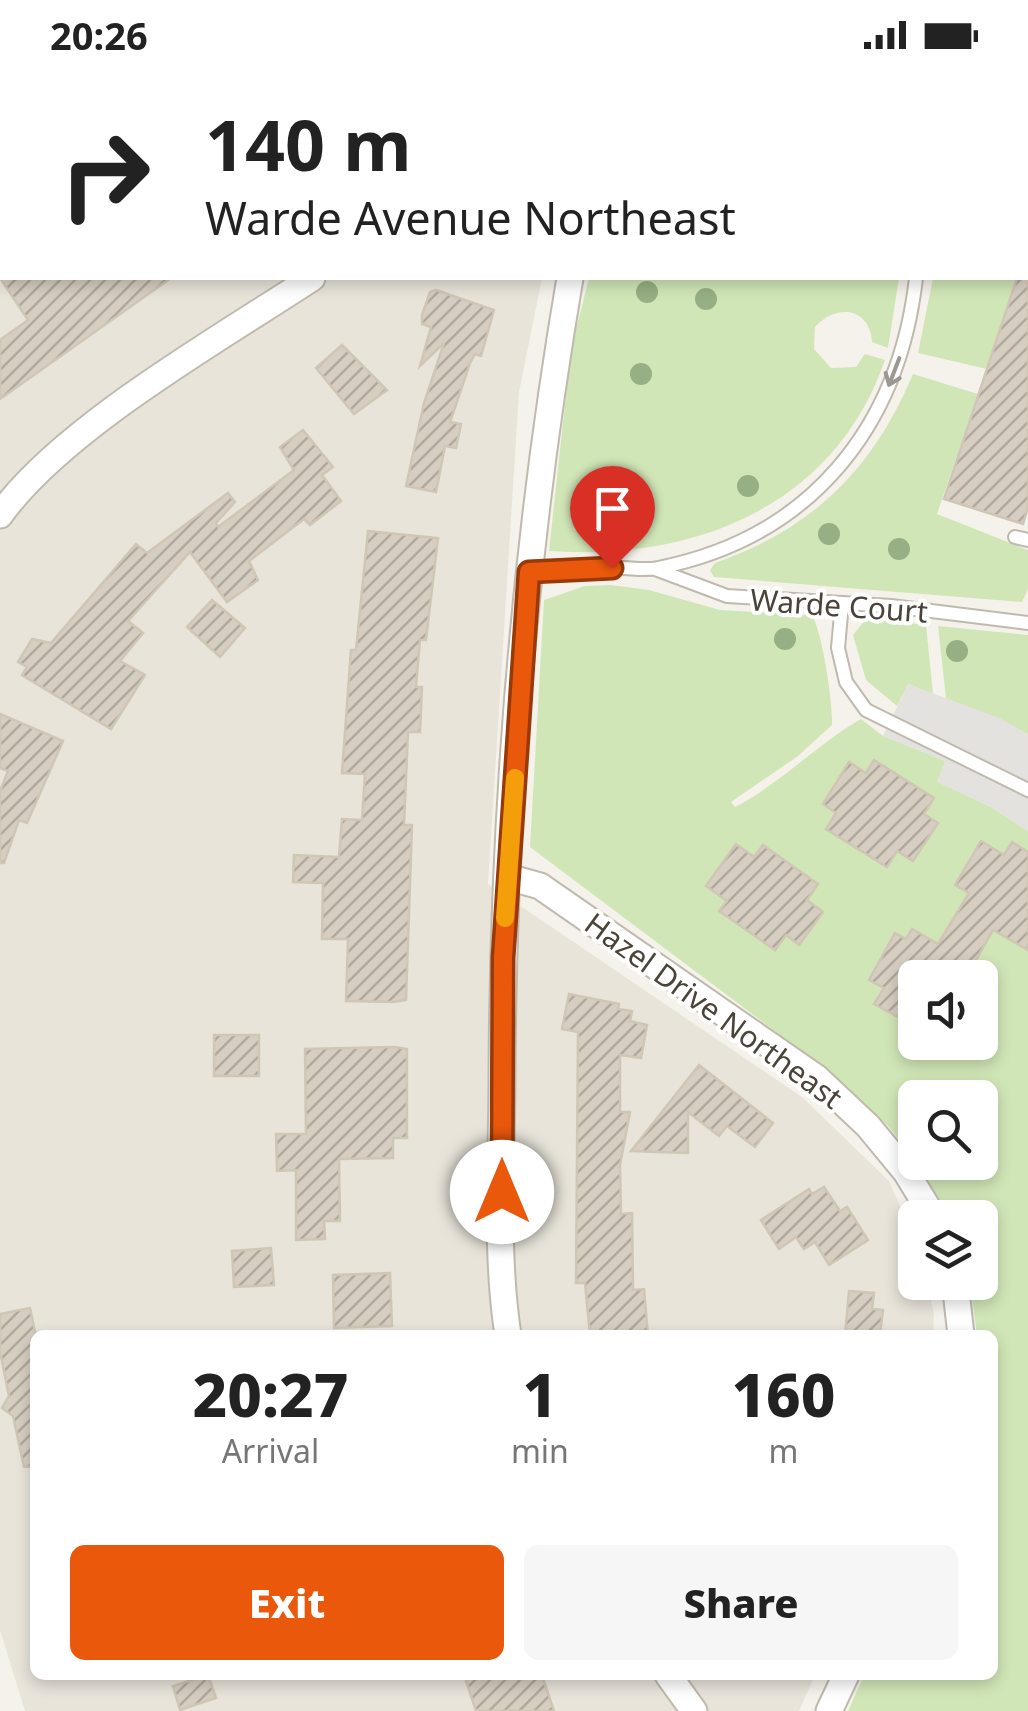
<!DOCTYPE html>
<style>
:root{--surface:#fff;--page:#f6f6f6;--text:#222;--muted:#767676;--accent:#ea580c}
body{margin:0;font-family:"Noto Sans",sans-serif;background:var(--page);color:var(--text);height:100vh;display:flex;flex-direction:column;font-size:38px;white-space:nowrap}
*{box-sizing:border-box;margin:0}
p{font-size:32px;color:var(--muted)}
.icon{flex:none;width:55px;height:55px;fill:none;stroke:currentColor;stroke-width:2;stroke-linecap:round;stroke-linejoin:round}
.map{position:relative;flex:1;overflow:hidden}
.drawer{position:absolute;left:30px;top:1260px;width:968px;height:350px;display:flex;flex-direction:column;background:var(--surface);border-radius:15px;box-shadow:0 5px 15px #0003}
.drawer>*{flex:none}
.hud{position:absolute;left:0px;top:0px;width:1030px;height:210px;box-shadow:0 5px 15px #0003;background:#fff;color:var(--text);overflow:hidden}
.controls{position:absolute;left:898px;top:890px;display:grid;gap:20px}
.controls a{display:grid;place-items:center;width:100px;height:100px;border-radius:15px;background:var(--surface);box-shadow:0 5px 15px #0003;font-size:50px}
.pin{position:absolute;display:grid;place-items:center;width:85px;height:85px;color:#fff;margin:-102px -42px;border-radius:50% 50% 50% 0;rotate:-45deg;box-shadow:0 0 10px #0007}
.pin .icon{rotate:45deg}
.me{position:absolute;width:110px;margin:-55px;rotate:0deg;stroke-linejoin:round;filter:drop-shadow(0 0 8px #0008)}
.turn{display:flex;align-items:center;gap:35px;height:210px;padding:0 40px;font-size:45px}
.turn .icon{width:130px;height:130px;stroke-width:2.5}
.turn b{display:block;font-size:70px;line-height:85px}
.eta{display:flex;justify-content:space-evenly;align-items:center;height:170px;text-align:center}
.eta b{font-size:60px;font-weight:800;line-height:70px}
.cta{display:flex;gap:20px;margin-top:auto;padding:20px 40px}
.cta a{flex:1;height:115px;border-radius:15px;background:var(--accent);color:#fff;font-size:40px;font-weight:800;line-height:115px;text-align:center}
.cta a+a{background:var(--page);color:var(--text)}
.status{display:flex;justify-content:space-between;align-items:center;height:70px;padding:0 50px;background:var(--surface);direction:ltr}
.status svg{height:28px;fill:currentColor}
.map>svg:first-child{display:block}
.residential{fill:#e8e4da}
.grass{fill:#d1e6b7;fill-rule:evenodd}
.parking{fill:#e4e2df}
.building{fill:url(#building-hatch);stroke:#d0c6b5;stroke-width:2.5}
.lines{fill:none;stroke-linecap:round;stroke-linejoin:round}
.lane-casing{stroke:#c0baae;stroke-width:16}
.street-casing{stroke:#c0baae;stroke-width:29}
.lane{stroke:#fff;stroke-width:12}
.street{stroke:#fff;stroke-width:25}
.tree{fill:#97af84}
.oneway{stroke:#9b9892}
.route-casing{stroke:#983908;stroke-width:25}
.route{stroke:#ea580c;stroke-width:18}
.slow{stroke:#f59e0b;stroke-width:18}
.labels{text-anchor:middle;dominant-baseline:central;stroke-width:8;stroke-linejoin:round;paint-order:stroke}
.street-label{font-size:30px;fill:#494339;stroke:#fff}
</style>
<div class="status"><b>20:26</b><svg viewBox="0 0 49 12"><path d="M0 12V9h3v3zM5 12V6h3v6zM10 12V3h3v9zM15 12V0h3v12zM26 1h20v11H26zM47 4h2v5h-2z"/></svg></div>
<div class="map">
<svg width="1028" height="1641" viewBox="0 0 1028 1641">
<defs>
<pattern id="building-hatch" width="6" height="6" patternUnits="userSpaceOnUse" patternTransform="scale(2.5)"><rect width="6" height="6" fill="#d6cec1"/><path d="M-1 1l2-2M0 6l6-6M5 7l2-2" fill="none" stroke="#b0a99e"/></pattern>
</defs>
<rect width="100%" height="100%" fill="#f5f2eb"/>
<!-- residential -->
<path class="residential" d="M0,0H559L2,2V208H542L519,322L488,814L802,1027L889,1111L915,1170V1212L927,1213L934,1245L933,1265H35V1605H815L799,1641H25L0,1560Z"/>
<!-- grass -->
<g class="grass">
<path d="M589,208H899L888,278L872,272C870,238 837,233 815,257L814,279L831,298L856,297L865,284L885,290C834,437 694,491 549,481L571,279Z"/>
<path d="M933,208H1017L987,299L918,283Z"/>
<path d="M913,304L978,324L937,444L1028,480V519L1022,532L714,507L710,500L715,493C814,458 873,399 913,304Z"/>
<path d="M611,515L649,520L720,540L812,545C822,561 833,633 832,655L798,686L731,732L735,737C781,713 816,675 861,649L883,666L946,691L938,712L991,737L1028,761V1641H848L864,1605H992V1265H977L970,1213L980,1212V1148L951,1147L916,1093L980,1092V1028H915V1091L889,1057L824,998L530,777L544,530L585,516ZM915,908H980V972H915Z"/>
<path d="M867,548L926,555L933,624L908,614L897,636L866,610L853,565Z"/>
<path d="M938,556L1028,565V664L946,628Z"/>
</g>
<!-- parking -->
<path class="parking" d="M908,614L999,648L1028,664V761L991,737L937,712L945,691L883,666Z"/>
<!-- building -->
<g class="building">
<path d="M1028,189V438L1023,454L944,429L1017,208H1028Z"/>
<path d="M0,208H171L0,329V270L28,250Z"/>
<path d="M436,220L494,240L481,286L475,284L470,293L450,352L461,354L456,378L445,376L436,422L406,416L424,333L444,273L420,296L431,257L422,254V245L430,222Z"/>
<path d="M342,275L387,320L354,344L316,298Z"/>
<path d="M303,360L333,397L322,405L341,431L310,455L304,449L249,491L258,510L227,532L190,482L128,551L143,563L120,591L145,605L111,659L22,605L27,597L18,592L32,569L51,573L136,474L147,483L228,423L235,432L216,453L218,457L294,400L280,377Z"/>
<path d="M368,461L438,468L426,570H420L416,617H422L420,662H408L404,755H412L406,930L393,932L346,931L348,869H322L323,813L293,812L294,785L339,787L342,749L362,750L365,704L342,703L351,580H356Z"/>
<path d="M212,530L245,558L220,587L187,557Z"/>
<path d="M0,644L63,671L27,753L19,750L4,793H0V721L8,701L0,698Z"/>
<path d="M874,690L934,728L924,744L938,753L913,791L897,781L887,797L826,759L836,743L823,734L849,692L866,703Z"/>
<path d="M981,771L1004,785L1012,772L1028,782V880L993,860L966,908H915V956L874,934L884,918L869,910L895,863L906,869L912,859L938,874L969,823L955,815Z"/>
<path d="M736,774L754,787L763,775L818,814L807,830L823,842L799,875L786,865L775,880L719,841L727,831L706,816Z"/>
<path d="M569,924L619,934L618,939L632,941L630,951L647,955L641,988L620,985V1042H630L620,1095L621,1144L632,1143L633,1220L644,1219L648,1265H590L585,1213H576L578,962L562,959Z"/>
<rect x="214" y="965" width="45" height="41"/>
<path d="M394,977L407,979V1068H393V1088L339,1089L340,1151H324L325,1169L296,1170V1100L277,1101L276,1064H306L305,979Z"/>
<path d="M699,995L773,1053L755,1077L727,1056L719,1066L688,1042V1083L631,1081Z"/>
<path d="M824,1117L840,1141L847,1137L868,1170L829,1195L815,1172L804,1179L796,1167L779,1179L761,1150L809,1119L812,1124Z"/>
<path d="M271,1178L274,1215L234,1217L232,1181Z"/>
<path d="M390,1203L392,1256L334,1258L333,1205Z"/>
<path d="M849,1221L874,1223L872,1239L883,1240L880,1265H845Z"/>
<path d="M30,1238L35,1262V1396L24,1397L13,1346L2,1338L9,1326L0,1282V1244Z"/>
<path d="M208,1605L216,1628L180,1640L173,1616Z"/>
<path d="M464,1605H542L554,1641H476Z"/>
</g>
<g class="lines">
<!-- lane casing -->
<g class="lane-casing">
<g id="lane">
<path d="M909,0L910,2"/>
<path d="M1015,467L1028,470"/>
<path d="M655,499L727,526L891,536L1028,553"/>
<path d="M529,502C557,501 585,498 613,498C627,497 644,501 658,498C810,468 899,358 916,208"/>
<path d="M842,533L838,578L846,612L866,640L1028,720"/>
</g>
</g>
<!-- street casing -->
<g class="street-casing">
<g id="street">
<path d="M593,0L594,2"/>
<path d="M620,2L624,0"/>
<path d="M0,445C62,358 221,268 312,208"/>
<path d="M508,807L540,816L817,1008L868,1056L906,1102L934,1148"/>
<path d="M955,1212L961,1265"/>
<path d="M508,1265C495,1181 502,1092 502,1007C503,740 525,471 570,208"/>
<path d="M668,1605L694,1641"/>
<path d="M829,1641L846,1605"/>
</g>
</g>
<!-- lane -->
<use href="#lane" class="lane"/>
<!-- street -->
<use href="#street" class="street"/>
</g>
<!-- trees -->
<g class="tree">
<circle cx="647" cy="222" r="11"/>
<circle cx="706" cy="229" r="11"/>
<circle cx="641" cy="304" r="11"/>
<circle cx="748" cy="416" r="11"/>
<circle cx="829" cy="464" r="11"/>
<circle cx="899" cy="479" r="11"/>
<circle cx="785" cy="569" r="11"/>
<circle cx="957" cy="581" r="11"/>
</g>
<!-- one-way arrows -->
<defs><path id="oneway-shaft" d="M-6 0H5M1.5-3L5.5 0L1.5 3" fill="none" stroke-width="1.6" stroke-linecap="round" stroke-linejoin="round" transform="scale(2.5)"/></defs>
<use class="oneway" href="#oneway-shaft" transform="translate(894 302) rotate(111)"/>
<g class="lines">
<!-- route casing -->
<g class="route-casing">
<path id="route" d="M502,1122L503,888L529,502L612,498"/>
</g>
<!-- route -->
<use href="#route" class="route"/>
<!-- slow -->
<path class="slow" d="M505,848L515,708"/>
</g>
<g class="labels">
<!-- street labels -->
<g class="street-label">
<text transform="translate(839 535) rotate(4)">Warde Court</text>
<text transform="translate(714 940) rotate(36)">Hazel Drive Northeast</text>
</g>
</g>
</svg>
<div class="controls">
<a><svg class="icon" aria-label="sound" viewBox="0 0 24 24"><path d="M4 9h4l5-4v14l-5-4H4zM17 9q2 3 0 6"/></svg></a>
<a><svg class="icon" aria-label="search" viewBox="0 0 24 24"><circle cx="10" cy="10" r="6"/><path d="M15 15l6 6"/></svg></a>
<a><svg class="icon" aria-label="layers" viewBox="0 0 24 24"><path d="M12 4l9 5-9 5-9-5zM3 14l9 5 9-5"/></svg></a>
</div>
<div class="pin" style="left:612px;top:498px;background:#d93025"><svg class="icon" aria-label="arrive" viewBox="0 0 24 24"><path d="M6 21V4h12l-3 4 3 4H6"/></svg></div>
<svg class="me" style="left:502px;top:1122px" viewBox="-20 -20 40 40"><circle r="19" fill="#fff"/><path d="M0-13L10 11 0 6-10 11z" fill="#ea580c"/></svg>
<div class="hud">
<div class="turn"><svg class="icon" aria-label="right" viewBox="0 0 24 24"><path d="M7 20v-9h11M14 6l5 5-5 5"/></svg><div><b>140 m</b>Warde Avenue Northeast</div></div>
</div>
<section class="drawer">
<div class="eta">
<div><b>20:27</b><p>Arrival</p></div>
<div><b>1</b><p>min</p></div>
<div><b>160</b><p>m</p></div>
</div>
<div class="cta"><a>Exit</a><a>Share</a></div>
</section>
</div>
